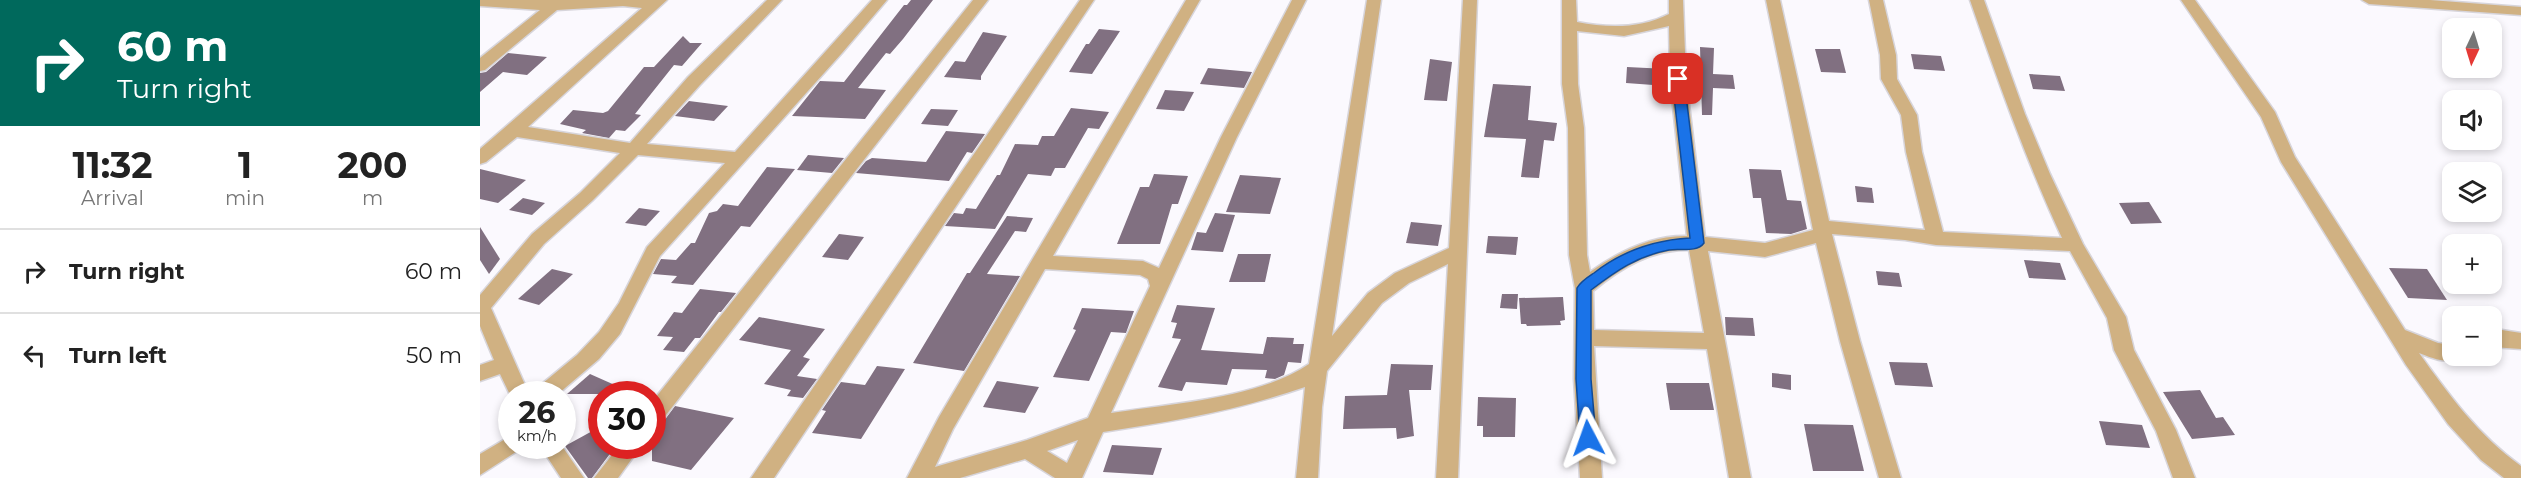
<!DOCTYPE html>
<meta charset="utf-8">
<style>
:root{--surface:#fff;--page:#f2f2f2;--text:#222;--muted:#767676;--line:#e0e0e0}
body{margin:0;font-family:Montserrat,sans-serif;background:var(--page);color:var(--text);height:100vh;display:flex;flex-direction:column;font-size:22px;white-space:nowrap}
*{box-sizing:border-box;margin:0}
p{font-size:20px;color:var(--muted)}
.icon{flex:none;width:33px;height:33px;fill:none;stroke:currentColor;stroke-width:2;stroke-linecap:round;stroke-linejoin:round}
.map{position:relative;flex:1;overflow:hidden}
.drawer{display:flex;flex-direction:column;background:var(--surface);width:480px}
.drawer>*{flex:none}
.guide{background:#00695c;color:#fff;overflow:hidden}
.needle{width:39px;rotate:184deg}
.tools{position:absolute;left:1962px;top:18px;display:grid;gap:12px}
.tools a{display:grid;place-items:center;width:60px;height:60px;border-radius:12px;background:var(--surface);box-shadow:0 3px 9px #0003;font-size:30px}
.speed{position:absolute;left:18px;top:381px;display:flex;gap:12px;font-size:30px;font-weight:700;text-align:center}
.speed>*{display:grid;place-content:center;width:78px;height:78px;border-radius:50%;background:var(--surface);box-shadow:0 3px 9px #0003;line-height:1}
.speed small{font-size:15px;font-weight:400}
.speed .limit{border:9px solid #d22;background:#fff;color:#111}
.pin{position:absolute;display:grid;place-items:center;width:51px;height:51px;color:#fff;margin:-26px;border-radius:12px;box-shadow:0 3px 9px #0006}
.me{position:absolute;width:66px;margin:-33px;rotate:356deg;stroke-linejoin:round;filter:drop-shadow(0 0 4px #0008)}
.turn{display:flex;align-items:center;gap:21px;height:126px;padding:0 18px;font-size:27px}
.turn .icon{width:78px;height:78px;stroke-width:2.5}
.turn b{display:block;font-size:42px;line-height:51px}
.eta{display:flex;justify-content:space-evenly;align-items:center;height:102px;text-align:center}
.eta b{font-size:36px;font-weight:700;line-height:42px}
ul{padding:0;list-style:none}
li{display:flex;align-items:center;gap:18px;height:84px;padding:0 18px;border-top:2px solid var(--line)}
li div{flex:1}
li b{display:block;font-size:22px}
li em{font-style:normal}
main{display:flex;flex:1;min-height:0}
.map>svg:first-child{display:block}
.building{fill:#817081}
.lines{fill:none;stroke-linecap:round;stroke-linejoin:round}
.street-casing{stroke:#d7d5db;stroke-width:3}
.street{fill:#d0b182;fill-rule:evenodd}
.route{fill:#1a73e8;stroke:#114b97;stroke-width:1.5}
</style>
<main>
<section class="drawer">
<div class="guide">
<div class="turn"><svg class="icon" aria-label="right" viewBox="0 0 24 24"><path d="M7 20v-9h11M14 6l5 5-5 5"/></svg><div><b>60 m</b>Turn right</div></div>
</div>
<div class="eta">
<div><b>11:32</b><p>Arrival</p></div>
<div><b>1</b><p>min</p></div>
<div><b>200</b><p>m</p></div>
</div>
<ul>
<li><svg class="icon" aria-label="right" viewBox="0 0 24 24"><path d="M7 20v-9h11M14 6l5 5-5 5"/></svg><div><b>Turn right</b></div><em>60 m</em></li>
<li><svg class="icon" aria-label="left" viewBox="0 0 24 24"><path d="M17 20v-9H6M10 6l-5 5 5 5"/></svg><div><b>Turn left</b></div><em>50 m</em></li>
</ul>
</section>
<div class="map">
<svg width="2041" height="478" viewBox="0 0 2041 478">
<rect width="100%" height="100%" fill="#fbf9fe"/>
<!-- building -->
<g class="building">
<path d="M431,0H453L423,39L410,54L406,53L378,88L406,90L385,119L312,116L340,81L364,82L424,5H427Z"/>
<path d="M619,29L640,31L612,74L589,72L606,44H609Z"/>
<path d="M503,32L527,36L501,76V80L464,77L475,61L485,62Z"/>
<path d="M203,36L210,43H222L202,66L194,65L155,114L161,115L145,131L136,130L129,138L102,133L106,130L80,124L93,110L123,113L128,111L164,67H174Z"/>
<path d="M1220,47L1234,48L1233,74L1253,75L1255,89L1233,88L1232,115H1222Z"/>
<path d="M1335,49H1360L1366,73L1341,72Z"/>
<path d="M28,53L67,57L47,75L23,72L0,92V73L6,72Z"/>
<path d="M1431,54L1461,56L1465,71L1434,69Z"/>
<path d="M950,59L972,62L967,101L944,100Z"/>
<path d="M1147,67L1187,69V86L1146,83Z"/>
<path d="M728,68L772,72L764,88L720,84Z"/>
<path d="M1549,74L1580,76L1585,91L1553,89Z"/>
<path d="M1013,84L1051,86L1048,120L1077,123L1074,141L1064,140L1059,178L1041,177L1046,139L1004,137Z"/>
<path d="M685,90L714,92L704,111L676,109Z"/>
<path d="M209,101L248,106L234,121L195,116Z"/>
<path d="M591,108L629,112L619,129L608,128L585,168H575L571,176L548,174L515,229L465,226L474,213L483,214L486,208L496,209L517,175H520L535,144L558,145L562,136H574Z"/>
<path d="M451,109L478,110L468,126L441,124Z"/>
<path d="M466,131L505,134L492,153L487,152L469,181L376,173L386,161L392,158L446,162Z"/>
<path d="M328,155L364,158L352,173L317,170Z"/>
<path d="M287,167L315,169L270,227L261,226L213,285L191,283L197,276L173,274L181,259L196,260L211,243H215L229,213L237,211L243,204L258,206Z"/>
<path d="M0,169L46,180L18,203L0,199Z"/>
<path d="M1269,169L1301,170L1307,200L1321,201L1327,229L1311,234L1286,233L1281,198H1273Z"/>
<path d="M674,174L708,176L698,204H692L680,244H637L660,187H669Z"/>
<path d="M760,175L801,178L790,214L746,212Z"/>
<path d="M1375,186L1392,188L1394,203L1377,202Z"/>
<path d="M43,198L65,203L52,215L29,210Z"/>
<path d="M1669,202L1682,223L1651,224L1639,203Z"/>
<path d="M159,208L180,211L166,226L145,223Z"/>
<path d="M735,213L755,215L743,252L711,250L717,232L726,233Z"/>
<path d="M527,216L553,218L546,232L535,231L507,274L540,276L484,371L433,363L487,273H490Z"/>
<path d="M931,222L962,225L958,246L926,243Z"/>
<path d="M0,227L20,259L9,274L0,260Z"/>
<path d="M359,234L384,237L368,260L342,257Z"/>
<path d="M1008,236L1038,237L1036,255L1006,253Z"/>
<path d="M758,254H791L785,282H749Z"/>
<path d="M1544,260L1580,263L1586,280L1549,278Z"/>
<path d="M1909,268L1947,269L1967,300L1928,298Z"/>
<path d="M72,269L93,274L59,305L38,299Z"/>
<path d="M1396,271L1419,273L1422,287L1398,285Z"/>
<path d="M220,289L256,293L241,312H239L220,338H215L204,352L183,350L193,337L177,336L194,312L202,313Z"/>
<path d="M1022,294H1038L1037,309L1020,308Z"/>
<path d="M1083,297L1085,320L1080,321L1081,325L1047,326L1046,324H1041L1039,298Z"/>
<path d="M697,305L735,308L721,350L783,354L787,337L814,338L813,344H824L821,363L808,362L804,375L795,379L785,378L787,370L752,369L747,385L706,382L702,391L678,387L701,339L692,338L697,323L691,322Z"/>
<path d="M602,308L654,311L646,333L631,332L609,381L573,377L596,330L593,329Z"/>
<path d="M279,317L345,329L323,357L330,359L317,376L337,379L323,398L307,396L311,390L284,384L311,350L259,340Z"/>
<path d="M1245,317L1273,318L1275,336L1246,335Z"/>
<path d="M1409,362L1447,363L1453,387L1415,385Z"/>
<path d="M911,364L953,365L951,390H929L934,436L917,439L916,428L863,429L865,396L907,395Z"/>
<path d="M397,366L425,369L381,439L332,433L346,411L342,410L361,382L385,385Z"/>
<path d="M1292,373L1311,375V390L1292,387Z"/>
<path d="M110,374L155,394H87Z"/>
<path d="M517,381L559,387L545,413L503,407Z"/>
<path d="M1186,383H1229L1234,410H1190Z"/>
<path d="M1720,390L1736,418L1743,417L1755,435L1712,439L1683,392Z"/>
<path d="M998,397L1036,398L1035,437H1003V426H997Z"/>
<path d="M195,406L254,418L211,470L172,461V429L181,425Z"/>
<path d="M1619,421L1662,425L1670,448L1626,445Z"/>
<path d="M1324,424L1373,425L1384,471H1333Z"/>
<path d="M116,429L122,436V446H128L132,451L112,478H108L85,446Z"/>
<path d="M632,445L682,448L673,475L623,472Z"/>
</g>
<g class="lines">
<!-- street casing -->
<g class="street-casing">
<g id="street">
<path d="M0,0H187L48,127L150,143L208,77L287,0H302L220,85L167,144L255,152L392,0H407L362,53L180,256L140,334L119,359L78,394H54L57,388L97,355L119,332L139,303L167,247L245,163L158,155L112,201L64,244L11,308L49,394H32V399L20,374L0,381V365L14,360L0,326V295L52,234L100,193L140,153L37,137L6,162L0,164V149L162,8L143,6L77,10L5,70L0,71V58L60,10L0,6Z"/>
<path d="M493,0H508L179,424L172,427V402Z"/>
<path d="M600,0H614L294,478H271Z"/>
<path d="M706,0H720L573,256L663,261L679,268L741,137L812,0H826L757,137L631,413C690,404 780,398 829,364L887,0H901L852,336L888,293L915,273L969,248L983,0H997L978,478H956L968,264L929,283L902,303L847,371L842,407L838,478H816L825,387C755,411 695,421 623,432L602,478H575L545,459L480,478H427L459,417ZM565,269L660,275L668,279L670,286L608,418L547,440L455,467L473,429ZM598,440L587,463L567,451Z"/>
<path d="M1082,0H1096L1097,22C1128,28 1160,29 1189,14V0H1203L1206,79L1225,237L1285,243L1333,230L1286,0H1300L1349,221L1445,230L1426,152L1421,115L1401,79L1400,55L1389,0H1403L1416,55L1417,79L1437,115L1442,152L1463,232L1582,238C1546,160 1518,81 1490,0H1504L1545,114L1570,174L1603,244L1646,317L1654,350L1696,430L1715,478H1693L1676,431L1634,350L1627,318L1590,251L1456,245L1425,240L1352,234L1380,341L1421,478H1399L1360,341L1336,243L1285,257L1228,251L1271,478H1249L1227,349L1114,346L1122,478H1100L1094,379L1095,288L1089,255L1088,128L1082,84ZM1189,26L1190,79L1207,236C1172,235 1138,252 1110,272L1107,255L1104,128L1098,84L1097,31L1144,36ZM1209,250L1224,333L1114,330L1113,291C1141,268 1172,249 1209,250Z"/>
<path d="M1701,0H1715L1795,112L1815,157L1925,330L1958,343L1972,345V356H1981C1970,366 1952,358 1939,353C1969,395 1998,435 2041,466V478H2024L2001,460L1968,424L1926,365L1801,162L1781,117Z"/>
<path d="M1882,0H1950L2041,7V15L1889,4Z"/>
<path d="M2022,330L2041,333V349L2012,347V331Z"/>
<path d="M32,435V446H42L39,450L0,475V454Z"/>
<path d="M60,446H82L104,478H81Z"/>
<path d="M139,446H161L138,478H114Z"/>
</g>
</g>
<!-- street -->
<use href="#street" class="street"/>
</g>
<!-- route -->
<path class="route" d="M1198,75L1204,79L1224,243C1217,253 1199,248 1189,250C1157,256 1136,271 1111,290V379L1116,438L1114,443L1108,445L1103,443L1100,438L1096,379L1097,288C1101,281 1108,277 1114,273C1142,251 1174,240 1210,238L1192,79Z"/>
</svg>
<div class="tools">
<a><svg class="needle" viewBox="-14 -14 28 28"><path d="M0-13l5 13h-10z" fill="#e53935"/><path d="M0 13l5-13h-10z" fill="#767676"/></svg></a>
<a><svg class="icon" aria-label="sound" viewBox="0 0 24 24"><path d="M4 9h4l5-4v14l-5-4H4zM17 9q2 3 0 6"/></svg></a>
<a><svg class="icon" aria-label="layers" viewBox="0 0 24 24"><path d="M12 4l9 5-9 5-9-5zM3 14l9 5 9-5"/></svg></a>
<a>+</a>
<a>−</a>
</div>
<div class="speed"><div>26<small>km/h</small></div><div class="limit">30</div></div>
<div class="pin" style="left:1198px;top:79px;background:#d93025"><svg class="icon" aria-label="arrive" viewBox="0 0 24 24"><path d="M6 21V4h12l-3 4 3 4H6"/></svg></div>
<svg class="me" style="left:1108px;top:438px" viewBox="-20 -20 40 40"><path d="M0-17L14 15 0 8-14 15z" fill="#1a73e8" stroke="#fff" stroke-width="4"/></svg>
</div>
</main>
